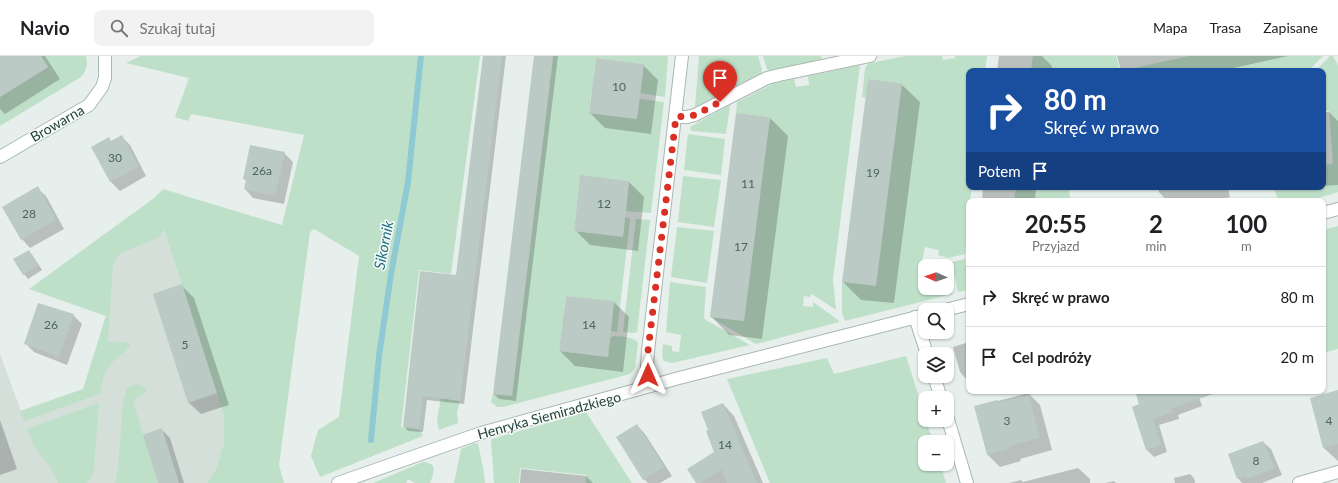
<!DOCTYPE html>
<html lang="pl">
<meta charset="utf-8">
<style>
:root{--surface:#fff;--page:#f2f2f2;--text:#202124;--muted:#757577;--line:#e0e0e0}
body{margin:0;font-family:Lato,sans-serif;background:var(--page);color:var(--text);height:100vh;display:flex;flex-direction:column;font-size:15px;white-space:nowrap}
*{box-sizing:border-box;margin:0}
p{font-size:13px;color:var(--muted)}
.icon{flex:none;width:22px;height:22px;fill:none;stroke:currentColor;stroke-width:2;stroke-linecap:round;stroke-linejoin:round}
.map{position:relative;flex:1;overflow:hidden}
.details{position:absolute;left:966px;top:142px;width:360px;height:196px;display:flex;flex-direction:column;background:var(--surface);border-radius:8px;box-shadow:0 1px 3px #0004}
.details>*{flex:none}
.hud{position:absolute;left:966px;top:12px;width:360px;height:122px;border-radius:8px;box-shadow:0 1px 3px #0004;background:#1a4fa0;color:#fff;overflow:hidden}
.needle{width:26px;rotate:272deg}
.tools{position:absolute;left:918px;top:203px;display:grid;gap:8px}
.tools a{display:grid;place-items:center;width:36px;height:36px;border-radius:8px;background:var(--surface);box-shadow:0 1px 3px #0004;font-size:20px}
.pin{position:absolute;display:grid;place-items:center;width:34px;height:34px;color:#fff;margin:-41px -17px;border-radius:50% 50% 50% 0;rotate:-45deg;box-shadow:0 0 4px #0007}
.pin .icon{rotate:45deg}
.me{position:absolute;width:44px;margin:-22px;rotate:0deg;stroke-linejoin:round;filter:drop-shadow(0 0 3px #0008)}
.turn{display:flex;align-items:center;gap:14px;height:84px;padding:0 12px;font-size:18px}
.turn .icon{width:52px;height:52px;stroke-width:2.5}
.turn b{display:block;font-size:28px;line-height:34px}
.then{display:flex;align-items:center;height:38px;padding:0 12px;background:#0003;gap:8px;font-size:15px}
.eta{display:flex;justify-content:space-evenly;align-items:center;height:68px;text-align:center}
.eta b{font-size:24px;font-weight:700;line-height:28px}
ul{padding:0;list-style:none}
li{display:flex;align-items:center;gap:12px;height:60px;padding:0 12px;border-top:1px solid var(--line)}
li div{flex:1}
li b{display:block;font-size:15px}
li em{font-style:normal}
header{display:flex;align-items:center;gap:24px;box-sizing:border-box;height:56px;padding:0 20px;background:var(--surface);border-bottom:1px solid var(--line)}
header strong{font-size:19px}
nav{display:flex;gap:22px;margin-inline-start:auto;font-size:14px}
.search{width:280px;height:36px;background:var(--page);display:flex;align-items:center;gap:10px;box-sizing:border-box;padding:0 14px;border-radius:8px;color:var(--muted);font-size:15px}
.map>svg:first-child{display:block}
.built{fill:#d4dfda}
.green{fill:#bfe0c8}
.shadow{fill:#0003}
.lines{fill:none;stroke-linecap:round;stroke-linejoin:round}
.stream{stroke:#8ec9d4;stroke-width:6}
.building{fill:#bbcac4}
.street-casing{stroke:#a8b8b2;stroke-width:14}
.street{stroke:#fff;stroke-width:12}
.route{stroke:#d93025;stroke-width:7;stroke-dasharray:0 12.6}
.labels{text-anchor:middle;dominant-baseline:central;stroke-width:3;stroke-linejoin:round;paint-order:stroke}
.number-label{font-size:12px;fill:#4a645c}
.street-label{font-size:14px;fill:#24423a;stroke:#f7fbf9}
.water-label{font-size:15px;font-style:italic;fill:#1c6f80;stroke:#f7fbf9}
</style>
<header>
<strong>Navio</strong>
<div class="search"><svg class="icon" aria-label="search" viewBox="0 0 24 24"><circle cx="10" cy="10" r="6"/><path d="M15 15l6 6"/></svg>Szukaj tutaj</div>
<nav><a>Mapa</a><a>Trasa</a><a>Zapisane</a></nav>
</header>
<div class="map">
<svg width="1338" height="427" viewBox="0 0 1338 427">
<rect width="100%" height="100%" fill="#e6efeb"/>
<!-- built -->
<path class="built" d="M164,174L224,360V387L216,413L207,427H0V298L21,355L83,334L106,260L110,192Z"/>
<!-- green -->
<g class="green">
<path d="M41,0H86C88,9 87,14 81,21L0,70V41L48,11Z"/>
<path d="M141,0H480L451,218L419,214L401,371L420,374L423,380L320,421L311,400L318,374L339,361L359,200L314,173L310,176L279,409L284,427H207L216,413L224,387V360L164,174L158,182L123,196L117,201L113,209L108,285L131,287C126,298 118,299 111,308C103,316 102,328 100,338L24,365L20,355L83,333L106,260L29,233L154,142L163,133L282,169L304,79L191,58L188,65L175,61L189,22L126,7Z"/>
<path d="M553,0H668L665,41L640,37L644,8L596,2L593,22L598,23L596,38L591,37L589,57L637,63L639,44L641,43L664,46L651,157L626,155L629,125L580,120L574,175L623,180L625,161L629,162L630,164L617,276L611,275L614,246L566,240L559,295L608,301L610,282L613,280C621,281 633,280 638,287L635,312L633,315L630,318L503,351H497L491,346L493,338L512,340L550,27L532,24V20L551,22Z"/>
<path d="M699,0H758L762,13L761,18L695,51Z"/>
<path d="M763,0H821L822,3L770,15L767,13Z"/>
<path d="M905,0H942L943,4L955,2V0H987L985,15H969V131H972L970,145H969V158L965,198L948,202L938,199L939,194L925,191L922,206L935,209L937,204L945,206L946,210H925V232H947V214L952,238L845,265L842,257V226L902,27L868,23L866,42L862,41L865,13L867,9L871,7Z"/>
<path d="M1033,0H1116L1120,15H1031Z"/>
<path d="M1189,0H1323L1308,15H1209L1208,13L1200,15H1121Z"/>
<path d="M1330,0H1333L1338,9V136L1309,145H1278L1274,131H1323V109L1333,108L1329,55H1323V15H1315Z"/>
<path d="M860,9L833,223L836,254L812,238L810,241L804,240L803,250L813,251V246L838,264L839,266L756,288L710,261L744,265L770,61L736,57L737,46L774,27L794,23L796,31L809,29L808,20Z"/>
<path d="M730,49L726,78L691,75L690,71Z"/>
<path d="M688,78L725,83L721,119L684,114Z"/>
<path d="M683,120L721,124L714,171L678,166Z"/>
<path d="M1016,131H1068L1071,145H1014Z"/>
<path d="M636,163L650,164L637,276L634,277L623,276Z"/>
<path d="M1338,170V293L1323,297V174Z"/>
<path d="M677,171L714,175L707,227L671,221Z"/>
<path d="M965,203L968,234L958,236L952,206Z"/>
<path d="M670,226L706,231L704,262L706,264L750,289L672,307L664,305L662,301L663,288L672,290V295L679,296L681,279L666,276Z"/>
<path d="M906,300L925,360V364H926L933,386H925V408H940L946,427H770L727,323L827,302L834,318Z"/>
<path d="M136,328L142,330L147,335L133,345L158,427H115L118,412L123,345L127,332Z"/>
<path d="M441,342L460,345L457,356L458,367L439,374L437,363Z"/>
<path d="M99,347L94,412L92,420L87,427H58L51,412L35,392L27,373Z"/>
<path d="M586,356L632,427H586V419L520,412L519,427H494L491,384L492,383Z"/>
<path d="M475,387L478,388L483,411L485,427H454L461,393Z"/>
<path d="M423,406C438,407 434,417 430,427H415L408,423L406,427H373Z"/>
</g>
<!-- shadow -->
<g class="shadow">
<path d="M0,0H45L60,23L5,58L0,53Z"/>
<path d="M484,0H506L464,348L427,344L423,376L408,375L404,370L457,220Z"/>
<path d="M535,0H558L516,345L499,343L494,338Z"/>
<path d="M999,0H1042L1052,10L1051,15H997Z"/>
<path d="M1117,0H1288L1220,15H1121Z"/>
<path d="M643,9L658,24L651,78L605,72L590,57Z"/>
<path d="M901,28L920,46L894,247L861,244L843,226Z"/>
<path d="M1323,56H1329L1338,65V129L1323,130Z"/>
<path d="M770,62L788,80L762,283L729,279L711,260Z"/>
<path d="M121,80L130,89L146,120L120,135L111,126L93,91L109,83L112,86Z"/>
<path d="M284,97L293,106L284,148L253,142L245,133L247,125L244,123Z"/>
<path d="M629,126L644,141L638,195L590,189L575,174Z"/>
<path d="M983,131H1036L1035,145H982Z"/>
<path d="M1158,131H1228L1230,141L1215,145H1167L1159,136Z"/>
<path d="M1290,131H1315L1291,133Z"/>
<path d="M37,132L46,140L64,173L30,192L22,183Z"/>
<path d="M1118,142L1121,145H1108Z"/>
<path d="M29,195L33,200L42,214L28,223L24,218Z"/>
<path d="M182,230L194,242L229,349L201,358L188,346Z"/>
<path d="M614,246L629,261L623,316L575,310L560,295Z"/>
<path d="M73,259L82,268L67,309L34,296L26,288Z"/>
<path d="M969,286V323L967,324L960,316L953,291Z"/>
<path d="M1136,335H1197L1202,350L1178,359L1179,363L1159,369L1167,396L1154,401L1147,394L1133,351L1140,349Z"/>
<path d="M1338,335V405L1324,392Z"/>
<path d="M1028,337L1040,349L1052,394L1020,403L1021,405L1000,411L988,399L975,351Z"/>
<path d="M723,348L734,360L763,427H697L715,396L710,374Z"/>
<path d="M0,364L17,413L0,419Z"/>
<path d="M637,369L645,378L672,420L660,427H648L644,423Z"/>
<path d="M162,374L170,382L184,427H159Z"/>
<path d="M1263,386L1271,393L1282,419L1262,427H1242L1238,422Z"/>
<path d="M1078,412L1090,423V427H1009L1021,424L1023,426Z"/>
<path d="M521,413L586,420L593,427H520Z"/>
<path d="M1190,418L1194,422L1195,427H1175L1174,422Z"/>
<path d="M1114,425L1116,427H1105Z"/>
</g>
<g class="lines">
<!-- stream -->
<path class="stream" d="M371,384L379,300L391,218L408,126L421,0"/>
</g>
<!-- building -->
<g class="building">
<path d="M0,0H41L48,11L0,41Z"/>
<path d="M483,0H502L460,345L423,340L419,372L403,371L420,215L456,219Z"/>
<path d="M534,0H553L512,340L493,338Z"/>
<path d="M596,2L644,8L637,63L589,57Z"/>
<path d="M868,23L902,27L876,230L842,226Z"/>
<path d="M736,57L770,61L744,265L710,261Z"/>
<path d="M122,79L139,111L110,126L91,91L109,81L111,85Z"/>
<path d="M250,89L285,96L275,140L244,133L246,124L243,123Z"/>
<path d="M580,119L629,125L623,181L574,175Z"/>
<path d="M38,130L56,164L21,184L2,151Z"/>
<path d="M29,194L38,210L23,219L13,203Z"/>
<path d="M182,228L217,337L188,347L153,238Z"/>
<path d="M566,240L614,245L608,301L559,295Z"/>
<path d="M38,247L74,258L59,301L24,288Z"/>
<path d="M1338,334V388L1323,392L1310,342Z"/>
<path d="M1135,335H1213V338L1172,352L1173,356L1153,363L1161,389L1146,394L1132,351L1139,348Z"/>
<path d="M1029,339L1040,382L1009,390V393L987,399L974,350L997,344L998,347Z"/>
<path d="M723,347L757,427H727L722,414L700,427H696L687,413L714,396L706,375L708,374L701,356Z"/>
<path d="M637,368L664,411L643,424L616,381Z"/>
<path d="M162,372L179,427H158L143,379Z"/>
<path d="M1263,385L1275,412L1247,423L1245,420L1237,423L1228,398Z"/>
</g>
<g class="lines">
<!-- street casing -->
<g class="street-casing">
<g id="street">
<path d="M676,61H687L695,59L767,22L779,19L870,0"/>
<path d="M0,101L89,49L102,31L105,22V0"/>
<path d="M1323,157L1338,153"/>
<path d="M945,254L969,248"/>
<path d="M915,261L927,298"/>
<path d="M934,320L941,342"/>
<path d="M650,330L647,309L648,295L682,0"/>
<path d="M947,360L967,427"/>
<path d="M338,427L481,377L679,322L925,259"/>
<path d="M1299,427L1338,416"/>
</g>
</g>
<!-- street -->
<use href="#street" class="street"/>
</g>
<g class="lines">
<!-- route -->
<path class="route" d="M648,319V295L676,61L695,59L720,46"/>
</g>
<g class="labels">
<!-- number labels -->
<g class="number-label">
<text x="619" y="30">10</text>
<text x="115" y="101">30</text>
<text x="262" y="114">26a</text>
<text x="873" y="116">19</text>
<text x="748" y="127">11</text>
<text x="604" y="147">12</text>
<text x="29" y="157">28</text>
<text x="741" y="190">17</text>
<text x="51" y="268">26</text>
<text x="589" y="268">14</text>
<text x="185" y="288">5</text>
<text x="1007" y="364">3</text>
<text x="1329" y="364">4</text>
<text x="725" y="388">14</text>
<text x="1256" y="404">8</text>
</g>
<!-- street labels -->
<g class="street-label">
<text transform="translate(57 67) rotate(-30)">Browarna</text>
<text transform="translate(549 359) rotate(-15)">Henryka Siemiradzkiego</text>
</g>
<!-- water labels -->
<g class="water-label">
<text transform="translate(383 189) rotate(-79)">Sikornik</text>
</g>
</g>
</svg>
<div class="tools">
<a><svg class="needle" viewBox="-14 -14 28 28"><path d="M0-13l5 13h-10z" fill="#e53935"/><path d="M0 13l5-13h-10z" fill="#757577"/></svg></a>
<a><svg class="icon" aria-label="search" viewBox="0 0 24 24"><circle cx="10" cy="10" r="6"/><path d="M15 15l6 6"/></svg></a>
<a><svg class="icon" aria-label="layers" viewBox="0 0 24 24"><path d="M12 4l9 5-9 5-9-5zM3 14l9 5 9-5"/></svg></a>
<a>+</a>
<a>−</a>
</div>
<div class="pin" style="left:720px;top:46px;background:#d93025"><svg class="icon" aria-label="arrive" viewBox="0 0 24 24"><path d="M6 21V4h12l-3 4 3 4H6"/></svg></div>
<svg class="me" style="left:648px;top:319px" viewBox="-20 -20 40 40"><path d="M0-17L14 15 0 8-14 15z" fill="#d93025" stroke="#fff" stroke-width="4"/></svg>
<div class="hud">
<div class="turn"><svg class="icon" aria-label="right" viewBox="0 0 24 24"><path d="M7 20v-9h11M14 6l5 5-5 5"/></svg><div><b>80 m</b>Skręć w prawo</div></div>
<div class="then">Potem<svg class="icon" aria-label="arrive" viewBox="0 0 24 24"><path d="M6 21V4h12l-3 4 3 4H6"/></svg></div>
</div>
<section class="details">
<div class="eta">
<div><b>20:55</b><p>Przyjazd</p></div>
<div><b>2</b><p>min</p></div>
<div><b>100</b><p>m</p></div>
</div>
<ul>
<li><svg class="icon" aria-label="right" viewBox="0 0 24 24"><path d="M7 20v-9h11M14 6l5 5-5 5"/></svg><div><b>Skręć w prawo</b></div><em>80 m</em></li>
<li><svg class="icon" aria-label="arrive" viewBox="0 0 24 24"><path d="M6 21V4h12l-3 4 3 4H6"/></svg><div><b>Cel podróży</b></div><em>20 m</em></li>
</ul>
</section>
</div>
